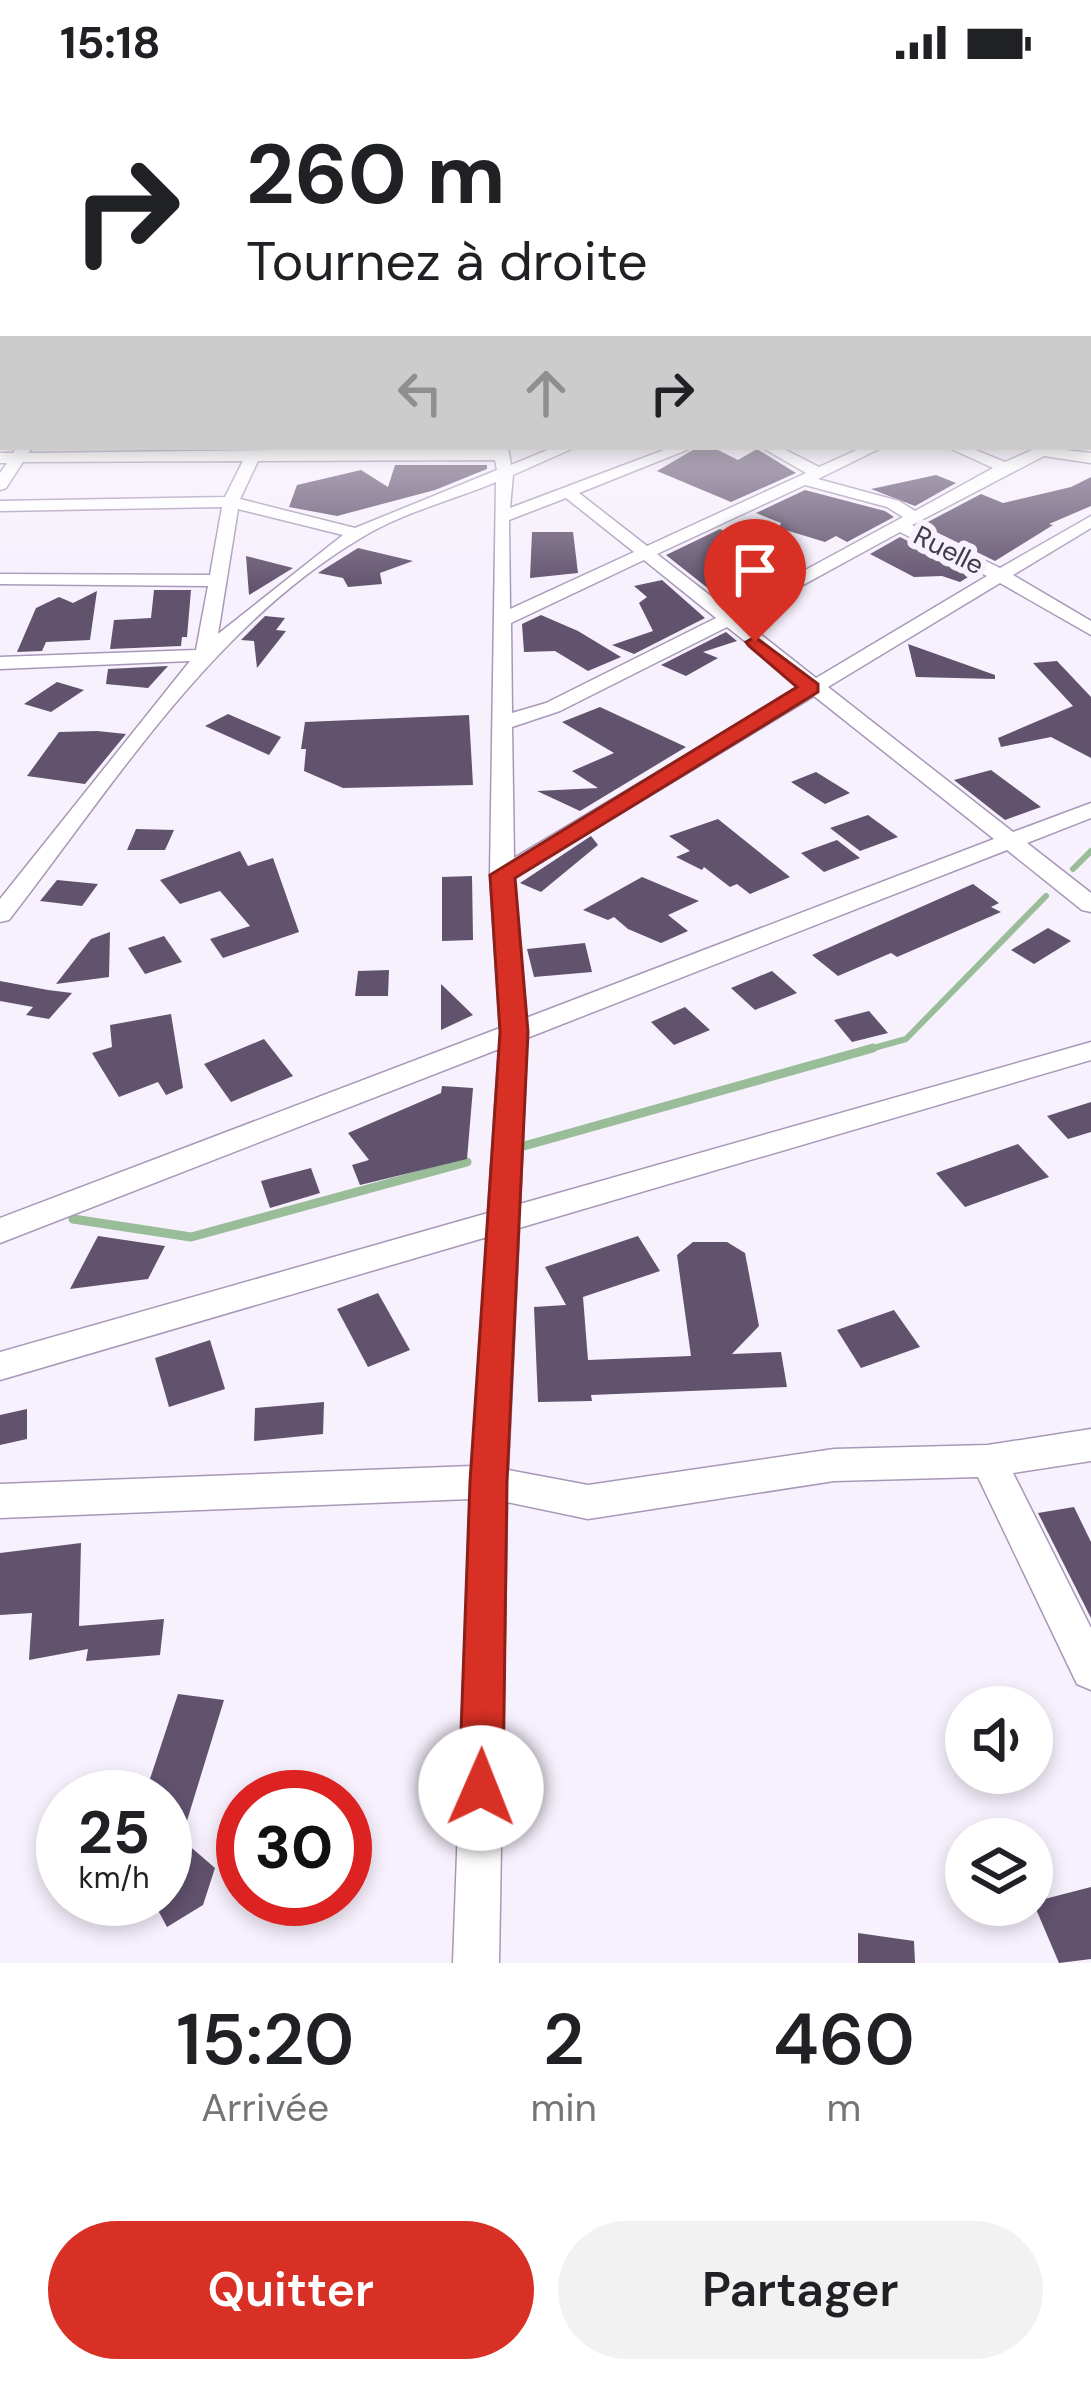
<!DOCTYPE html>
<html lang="fr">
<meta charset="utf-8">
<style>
:root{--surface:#fff;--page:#f2f2f2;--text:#202124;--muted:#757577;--accent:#d93025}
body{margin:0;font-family:"DM Sans",sans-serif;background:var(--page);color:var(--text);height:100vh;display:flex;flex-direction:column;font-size:45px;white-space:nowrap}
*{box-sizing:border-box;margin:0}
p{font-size:39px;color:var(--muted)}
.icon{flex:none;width:66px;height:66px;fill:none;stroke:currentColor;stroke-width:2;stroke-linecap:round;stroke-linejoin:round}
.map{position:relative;height:1879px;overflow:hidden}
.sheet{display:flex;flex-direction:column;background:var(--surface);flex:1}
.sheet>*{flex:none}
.top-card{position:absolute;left:0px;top:0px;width:1092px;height:366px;box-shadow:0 6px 18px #0003;background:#fff;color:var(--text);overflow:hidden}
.controls{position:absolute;left:945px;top:1602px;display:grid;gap:24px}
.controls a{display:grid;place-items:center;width:108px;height:108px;border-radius:50%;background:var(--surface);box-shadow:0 6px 18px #0003;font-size:60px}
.speed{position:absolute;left:36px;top:1686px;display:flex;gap:24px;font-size:60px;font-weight:700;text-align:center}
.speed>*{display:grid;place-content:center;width:156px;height:156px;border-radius:50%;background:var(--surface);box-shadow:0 6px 18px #0003;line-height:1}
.speed small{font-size:30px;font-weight:400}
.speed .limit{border:18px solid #d22;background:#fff;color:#111}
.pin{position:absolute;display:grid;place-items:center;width:102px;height:102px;color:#fff;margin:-123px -51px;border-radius:50% 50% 50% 0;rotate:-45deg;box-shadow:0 0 12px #0007}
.pin .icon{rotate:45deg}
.me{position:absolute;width:132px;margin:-66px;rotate:1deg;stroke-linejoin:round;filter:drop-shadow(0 0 9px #0008)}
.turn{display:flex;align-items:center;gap:42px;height:252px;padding:0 48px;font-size:54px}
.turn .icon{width:156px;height:156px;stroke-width:2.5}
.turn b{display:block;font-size:84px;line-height:102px}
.lanes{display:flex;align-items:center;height:114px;padding:0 48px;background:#0003;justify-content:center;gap:60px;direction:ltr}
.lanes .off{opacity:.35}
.eta{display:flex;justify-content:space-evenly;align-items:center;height:204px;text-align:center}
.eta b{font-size:72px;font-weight:600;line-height:84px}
.button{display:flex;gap:24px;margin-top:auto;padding:24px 48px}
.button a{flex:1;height:138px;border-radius:72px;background:var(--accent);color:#fff;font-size:48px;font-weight:600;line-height:138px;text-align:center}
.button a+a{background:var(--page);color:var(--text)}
.status{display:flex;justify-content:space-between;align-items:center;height:84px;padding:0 60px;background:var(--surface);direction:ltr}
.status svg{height:33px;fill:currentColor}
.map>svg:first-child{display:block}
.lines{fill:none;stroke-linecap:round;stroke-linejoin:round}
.stream-far1{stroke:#99bc99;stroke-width:6}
.stream{stroke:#99bc99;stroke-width:9}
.building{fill:#61526e}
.minor-casing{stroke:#a898b7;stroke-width:3}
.minor{fill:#fff;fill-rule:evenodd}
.route{fill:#d93025;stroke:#8d1f18;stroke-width:3}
.labels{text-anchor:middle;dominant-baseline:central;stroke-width:12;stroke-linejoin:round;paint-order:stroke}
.far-street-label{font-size:27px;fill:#403946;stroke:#f7f0fd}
</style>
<div class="status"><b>15:18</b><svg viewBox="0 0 49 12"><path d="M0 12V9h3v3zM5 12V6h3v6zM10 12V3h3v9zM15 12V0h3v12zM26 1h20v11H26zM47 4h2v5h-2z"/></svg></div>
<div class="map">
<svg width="1091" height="1879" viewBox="0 0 1091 1879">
<rect width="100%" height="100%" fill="#f7f0fd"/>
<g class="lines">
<!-- stream-far1 -->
<g class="stream-far1">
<path d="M1073,785L1091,767"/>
<path d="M863,967L906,955L1046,812"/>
</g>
<!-- stream -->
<g class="stream">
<path d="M524,1062L873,964"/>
<path d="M73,1135L191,1153L467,1078"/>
</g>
</g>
<!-- building -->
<g class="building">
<path d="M698,363H712L738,376L757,365L796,389L731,418L657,387Z"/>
<path d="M395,381H487V385L435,406L337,432L289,423L297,401L361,386L388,403Z"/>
<path d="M936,391L956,399L915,422L871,405Z"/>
<path d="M1091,393V422L1049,440L1053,441L995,477L922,441L981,410L1003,419L1071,403Z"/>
<path d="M805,406L885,427L894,433L847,458L836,452L825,458L779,444L781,439L756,429Z"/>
<path d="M720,445L774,472L714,489L769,501L724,517L666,471Z"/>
<path d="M532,448H573L578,489L530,494Z"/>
<path d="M900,453L973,490L960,498L942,492L914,493L870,470Z"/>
<path d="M358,464L413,477L380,489L382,500L348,503L343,494L318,489Z"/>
<path d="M246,472L293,484L249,511Z"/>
<path d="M662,496L705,534L634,570L612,561L653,547L639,519L647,513L634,502Z"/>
<path d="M154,506H191L187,553H182L181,562L110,565L114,536L151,534Z"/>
<path d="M97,507L90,556L46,558L42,567L17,568L36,524L59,513L73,519Z"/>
<path d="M541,531L578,547L621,573L588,587L555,567L524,568L522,540Z"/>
<path d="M265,532L285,534L276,546L286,547L257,584L254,557L241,556Z"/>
<path d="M726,548L737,557L703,568L718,574L686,592L661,581Z"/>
<path d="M908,560L995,591V595L916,593Z"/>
<path d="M1057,577L1091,613V674L1051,653L1001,663L998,654L1073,622L1033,579Z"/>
<path d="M168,582L148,604L106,600L108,585Z"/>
<path d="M57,598L84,606L51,628L24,620Z"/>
<path d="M600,623L686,663L580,727L537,707L598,704L572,687L614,669L562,638Z"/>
<path d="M228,630L281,653L269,671L205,642Z"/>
<path d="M469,631L473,701L343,704L304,687L306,665H301L305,638Z"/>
<path d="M97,647L126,650L85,700L27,692L59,648Z"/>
<path d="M991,686L1041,723L1005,736L954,696Z"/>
<path d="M816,688L850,709L825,720L791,698Z"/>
<path d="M868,731L898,753L860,767L830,744Z"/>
<path d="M718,735L790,793L750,810L737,800L730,803L704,783L702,786L676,773L690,767L669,752Z"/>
<path d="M136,745L174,746L165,766H127Z"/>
<path d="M591,752L598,761L541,808L520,799Z"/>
<path d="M837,756L860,774L824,788L801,769Z"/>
<path d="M240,767L248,782L273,774L299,848L223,874L210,855L250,842L220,807L180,820L160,796Z"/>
<path d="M472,792L473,856L442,857V793Z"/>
<path d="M642,793L699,817L668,831L688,847L661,859L628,845L614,833L608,836L583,826Z"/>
<path d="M57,796L98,800L82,822L40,817Z"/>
<path d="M973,800L999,819L991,823L1001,828L897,873L891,869L838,892L812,871Z"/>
<path d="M1048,844L1071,857L1034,880L1011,866Z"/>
<path d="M110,848L109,893L56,900L91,855Z"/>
<path d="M164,852L182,878L145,890L128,864Z"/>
<path d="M585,859L592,888L534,893L527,865Z"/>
<path d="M389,886L388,912H355L358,887Z"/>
<path d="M772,887L797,909L755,926L731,904Z"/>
<path d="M0,897L48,906L72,909L49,935L26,931L33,923L0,917Z"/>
<path d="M441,900L473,931L441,946Z"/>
<path d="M685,923L710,946L674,961L651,938Z"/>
<path d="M869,927L888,949L852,958L834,936Z"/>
<path d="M171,930L183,1004L166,1011L158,998L119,1013L92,969L112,963L110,941Z"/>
<path d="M264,955L293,992L231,1018L204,980Z"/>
<path d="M442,1002L473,1004L467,1075L360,1101L352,1081L369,1076L348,1049L441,1009Z"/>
<path d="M1091,1018V1048L1068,1055L1047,1032Z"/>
<path d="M1018,1060L1049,1093L965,1123L936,1089Z"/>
<path d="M311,1084L320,1109L270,1124L261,1097Z"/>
<path d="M98,1152L165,1162L148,1195L70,1205Z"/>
<path d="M638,1152L660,1187L583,1213L588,1276L691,1272L677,1171L693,1158H727L745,1169L759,1242L732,1270L781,1268L787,1303L591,1311L592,1317L538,1318L534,1223L566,1221L545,1183Z"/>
<path d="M378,1209L410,1266L368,1283L337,1225Z"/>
<path d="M894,1226L920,1263L861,1284L837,1246Z"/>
<path d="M210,1256L225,1305L169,1323L155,1274Z"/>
<path d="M324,1318L323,1350L254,1357L255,1324Z"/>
<path d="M27,1325V1355L0,1361V1331Z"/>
<path d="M1074,1423L1091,1458V1534L1038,1429Z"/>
<path d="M81,1459L79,1542L164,1535L160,1571L86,1577L88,1565L29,1576L32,1529L0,1531V1469Z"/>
<path d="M178,1610L224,1616L186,1740L165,1737V1713H144Z"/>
<path d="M186,1759L215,1784L203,1821L167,1843L152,1815H165V1772Z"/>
<path d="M1091,1803V1875L1059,1879L1033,1818Z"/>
<path d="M858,1849L914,1857L915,1879H858Z"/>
</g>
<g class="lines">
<!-- minor casing -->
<g class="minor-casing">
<g id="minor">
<rect x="0" y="259" width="3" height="8"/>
<path d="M1091,259V267L1089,268V260Z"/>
<rect x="0" y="292" width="3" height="8"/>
<rect x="0" y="329" width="3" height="8"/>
<path d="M17,363H33L28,369L508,363L511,381L555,363H576L513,391L510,424L672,363H694L579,409L647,462L806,389L761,363H780L819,383L863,363H883L818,395L899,417L915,427L993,384L947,363H968L1005,378L1039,363L1091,369V379L1044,372L912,441L1000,484L1091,432V444L1013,491L1091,537V551L1000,499L828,603L1013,748L1091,719V734L1027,759L1091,809V828L1082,826L1007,766L527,954L520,1120L1091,958V976L519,1144L508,1386L588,1401L834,1365L988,1361L1091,1345V1377L1013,1389L1091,1544V1606L1077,1600L978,1393L834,1397L588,1435L507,1418L499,1879H453L470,1415L0,1434V1400L472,1382L487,1153L0,1296V1268L488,1129L499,965L0,1159V1134L500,944L490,791L496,398C453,416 401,429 361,454C211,543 113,702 9,836L0,838V815L190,577L0,585V573L196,566L208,502L0,500V490L210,491L222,423L0,427V417L225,413L243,377L23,378L6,404L0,406V389L7,379H0V369H13ZM495,376L497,386L355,444L240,415L258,377ZM805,401L887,423L903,433L730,527L657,470ZM566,414L634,468L510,525L509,436ZM238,425L343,451L218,550ZM900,448L987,492L816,594L741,535ZM644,476L716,534L546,619L512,629L511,539ZM727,543L802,602L514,774L512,643L560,627ZM814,612L994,755L526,934L514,794Z"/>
</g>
</g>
<!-- minor -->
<use href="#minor" class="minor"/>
</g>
<!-- sky -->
<linearGradient id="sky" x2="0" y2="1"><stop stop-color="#88b7c8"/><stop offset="0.48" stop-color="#fbf8fe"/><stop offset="1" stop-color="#fbf8fe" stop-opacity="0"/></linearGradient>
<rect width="1091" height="507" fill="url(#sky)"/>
<!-- route -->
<path class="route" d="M755,553L818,600V608L515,794L528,948L507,1398L503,1704L496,1719L481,1726L466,1719L459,1704L470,1398L500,948L490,791L797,603L749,562L746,558Z"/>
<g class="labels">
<!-- far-street labels -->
<g class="far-street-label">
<text transform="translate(949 466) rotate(27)">Ruelle</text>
</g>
</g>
</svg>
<div class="controls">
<a><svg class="icon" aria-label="sound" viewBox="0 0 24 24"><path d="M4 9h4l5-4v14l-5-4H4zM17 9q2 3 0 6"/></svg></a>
<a><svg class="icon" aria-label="layers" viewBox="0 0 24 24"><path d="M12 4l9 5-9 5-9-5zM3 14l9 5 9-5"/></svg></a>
</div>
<div class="speed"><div>25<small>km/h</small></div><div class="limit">30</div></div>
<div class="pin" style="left:755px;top:558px;background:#d93025"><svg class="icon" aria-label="arrive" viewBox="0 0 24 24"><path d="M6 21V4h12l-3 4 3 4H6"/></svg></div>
<svg class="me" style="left:481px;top:1704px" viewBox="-20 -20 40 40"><circle r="19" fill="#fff"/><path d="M0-13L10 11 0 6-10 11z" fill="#d93025"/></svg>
<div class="top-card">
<div class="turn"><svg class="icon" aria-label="right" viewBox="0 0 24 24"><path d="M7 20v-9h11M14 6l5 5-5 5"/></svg><div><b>260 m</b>Tournez à droite</div></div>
<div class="lanes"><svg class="icon off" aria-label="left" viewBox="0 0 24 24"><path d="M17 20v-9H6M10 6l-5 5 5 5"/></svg><svg class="icon off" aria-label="ahead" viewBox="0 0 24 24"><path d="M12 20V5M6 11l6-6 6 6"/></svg><svg class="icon" aria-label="right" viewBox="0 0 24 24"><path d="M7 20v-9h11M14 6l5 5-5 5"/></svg></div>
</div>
</div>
<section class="sheet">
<div class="eta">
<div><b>15:20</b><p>Arrivée</p></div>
<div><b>2</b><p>min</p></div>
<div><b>460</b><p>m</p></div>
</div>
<div class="button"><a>Quitter</a><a>Partager</a></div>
</section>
